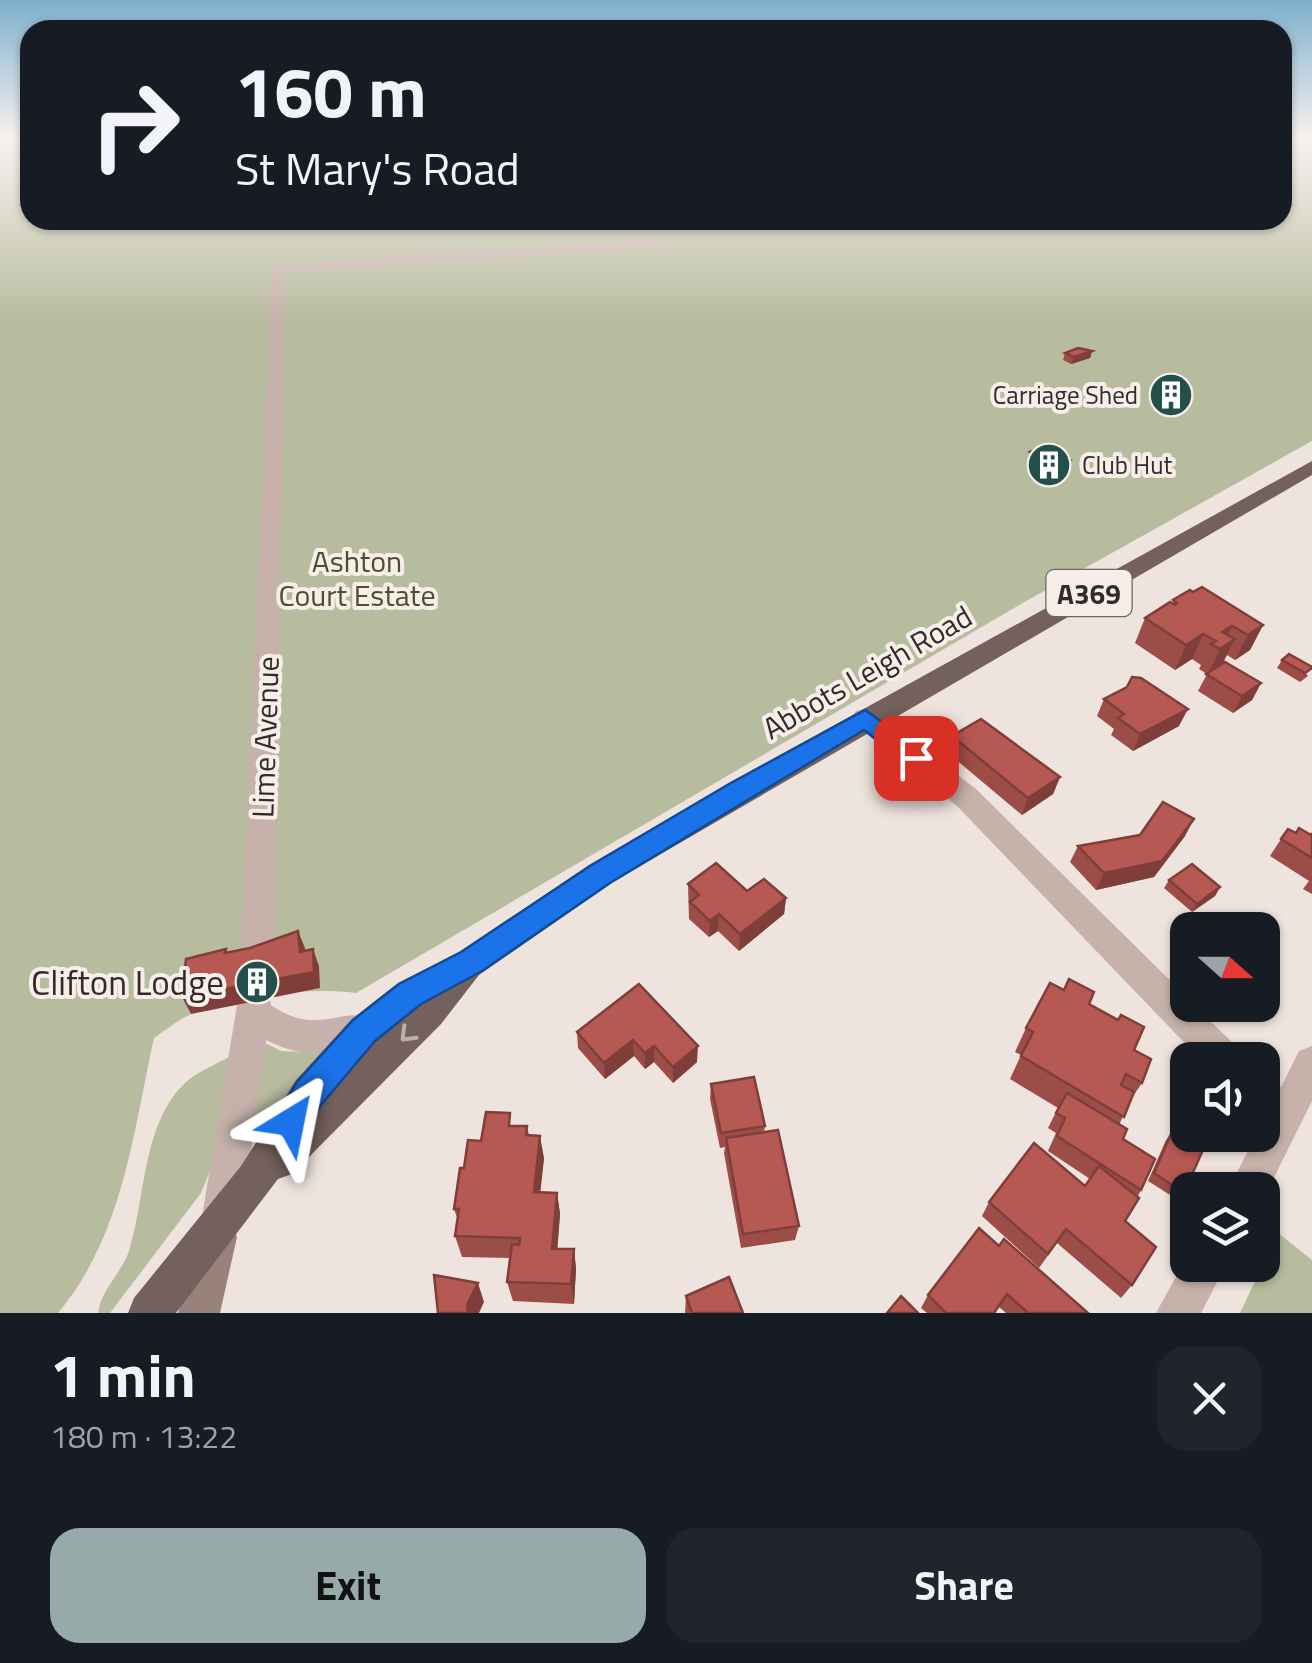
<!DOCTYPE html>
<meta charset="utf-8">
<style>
:root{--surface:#171b24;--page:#20242c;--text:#f1f3f6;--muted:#9ea1a6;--accent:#95aaa9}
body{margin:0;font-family:"Titillium Web",sans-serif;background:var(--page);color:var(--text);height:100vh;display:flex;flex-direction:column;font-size:38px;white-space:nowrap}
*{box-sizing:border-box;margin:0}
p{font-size:32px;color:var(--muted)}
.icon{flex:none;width:55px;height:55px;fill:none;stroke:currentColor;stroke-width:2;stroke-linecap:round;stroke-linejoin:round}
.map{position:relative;height:1313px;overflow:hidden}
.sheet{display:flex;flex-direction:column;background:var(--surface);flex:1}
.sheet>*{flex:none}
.banner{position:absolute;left:20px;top:20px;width:1272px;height:210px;border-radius:30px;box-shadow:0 2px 8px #0004;background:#171b24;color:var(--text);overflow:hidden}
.needle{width:65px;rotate:111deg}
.buttons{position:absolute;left:1170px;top:912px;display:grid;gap:20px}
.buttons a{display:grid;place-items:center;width:110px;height:110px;border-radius:20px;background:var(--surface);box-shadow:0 2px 8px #0004;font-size:50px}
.pin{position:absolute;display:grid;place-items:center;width:85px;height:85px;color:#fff;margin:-42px;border-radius:20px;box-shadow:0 5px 15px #0006}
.me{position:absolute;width:110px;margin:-55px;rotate:35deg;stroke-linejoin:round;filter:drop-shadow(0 0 8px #0008)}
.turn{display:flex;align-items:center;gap:35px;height:210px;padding:0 50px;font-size:45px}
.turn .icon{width:130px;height:130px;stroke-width:2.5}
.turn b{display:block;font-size:70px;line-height:85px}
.round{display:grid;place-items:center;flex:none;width:105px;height:105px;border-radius:30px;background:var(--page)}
.headline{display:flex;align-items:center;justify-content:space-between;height:170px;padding:0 50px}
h1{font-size:60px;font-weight:700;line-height:75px}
.primary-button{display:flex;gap:20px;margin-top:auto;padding:20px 50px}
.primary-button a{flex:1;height:115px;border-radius:30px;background:var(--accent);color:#111;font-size:40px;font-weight:700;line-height:115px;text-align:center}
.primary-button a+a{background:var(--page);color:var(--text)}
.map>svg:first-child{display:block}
.green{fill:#b8bc9f}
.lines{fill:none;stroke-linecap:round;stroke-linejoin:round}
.street{fill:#c6b2ab;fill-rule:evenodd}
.secondary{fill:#99817c;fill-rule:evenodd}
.primary{fill:#74605c;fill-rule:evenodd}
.wall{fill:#9d4d47}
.shaded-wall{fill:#803e3a}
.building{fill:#b75953;stroke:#803e3a;stroke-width:2.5}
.oneway{stroke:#bcaeaa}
.route{fill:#1a73e8;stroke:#114b97;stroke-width:2.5}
.labels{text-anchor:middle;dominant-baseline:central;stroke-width:8;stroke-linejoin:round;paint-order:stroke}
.far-poi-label{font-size:25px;fill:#342a29;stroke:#f7eee9;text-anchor:end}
.shield{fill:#f7eee9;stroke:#6e6563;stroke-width:2.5}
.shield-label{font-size:28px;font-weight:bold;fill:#342a29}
.park-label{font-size:30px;fill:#4a4f30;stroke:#f7eee9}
.street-label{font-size:30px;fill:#342a29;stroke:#f7eee9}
.near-poi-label{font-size:35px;fill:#342a29;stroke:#f7eee9;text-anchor:end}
</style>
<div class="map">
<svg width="1312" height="1313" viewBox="0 0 1312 1313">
<rect width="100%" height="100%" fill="#efe3dd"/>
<!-- green -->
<g class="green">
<path d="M0,138H30V220H1282L1283,138H1312V441L1028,600L356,993C305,987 242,995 194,1013C180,1018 166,1030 154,1038C133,1133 123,1236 58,1313H0Z"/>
<path d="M261,1041L281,1051L328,1053L238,1150Z"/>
<path d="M233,1055L216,1156L201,1193L110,1313H98C102,1288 121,1274 129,1251C146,1197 142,1123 186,1082C199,1071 218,1063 233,1055Z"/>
<path d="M1278,1233L1312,1260V1313H1240Z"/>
</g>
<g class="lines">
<!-- street -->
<g class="street">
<path d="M655,240L662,244L660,247L286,273L274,964L269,974L257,979L245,974L240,964L272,269L279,265Z"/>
<path d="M865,709L874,711L976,789L1188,998V1005H1194L1238,1048L1243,1060H1201L956,805L856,725L852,718L856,711Z"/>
<path d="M255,983L267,988L271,1005C319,1038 338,1005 376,1019L381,1031L376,1043C338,1057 303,1059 266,1040L242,1217L236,1231L222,1237L208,1231L202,1217L238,999L243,988Z"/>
<path d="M1312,1046V1101L1262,1202V1190H1228L1256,1135H1262V1078L1281,1087L1299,1051Z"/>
<path d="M1188,1255V1265H1226L1201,1313H1156Z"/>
</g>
<!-- secondary -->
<path class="secondary" d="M217,1217L231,1223L237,1237L220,1313H178L203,1223Z"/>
<!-- primary -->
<path class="primary" d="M1312,461V475L611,883L479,975L441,1024L292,1174L278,1179L176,1313H128L134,1298L241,1166L296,1080L352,1019L398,983L460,952L589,865L728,784Z"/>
</g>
<!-- wall -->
<g class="wall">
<path d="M1092,351L1090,358L1071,364L1063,360L1065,353Z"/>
<path d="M1162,390L1184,392L1175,402L1159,397Z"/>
<path d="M1030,452L1068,468L1053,474L1028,459Z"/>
<path d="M1173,600L1263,625L1250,650L1235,660L1227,655L1223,663L1261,683L1252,700L1233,713L1198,691L1207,674L1199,669L1201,665L1192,659L1175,670L1135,643L1145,618L1172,603Z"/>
<path d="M1289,654L1308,676L1300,682L1277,668L1282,660Z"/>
<path d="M1104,699L1179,726L1133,751L1111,735L1114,729L1097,716Z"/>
<path d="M952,736L1060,777L1053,794L1022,815L948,753Z"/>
<path d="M1296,833L1311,835L1312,833V894L1303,889L1309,881L1270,856L1281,839Z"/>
<path d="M1140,835L1185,836L1154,877L1096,890L1070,862L1078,846Z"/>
<path d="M1169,880L1220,887L1215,896L1192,912L1164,888Z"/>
<path d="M688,884L747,891L786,898L784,914L739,951L718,931L709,937L689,919Z"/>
<path d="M639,984L697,1062L673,1083L654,1062L645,1069L634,1056L605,1079L578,1048L577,1032Z"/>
<path d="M1089,1004L1134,1050L1142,1083L1131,1099L1119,1125L1141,1190L1125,1221L1132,1285L1121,1298L1057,1243L1039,1268L982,1216L989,1202L1085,1186L1090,1179L1048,1151L1056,1133L1048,1128L1058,1108L1010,1079L1021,1055L1015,1052L1026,1028Z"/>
<path d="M711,1084L765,1126L764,1132L799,1226L795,1240L741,1248L724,1153L725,1147L720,1148L710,1099Z"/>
<path d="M513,1126H527L529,1135L544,1158L540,1192L557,1193L560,1214L557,1249H574L576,1269L574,1304L513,1301L507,1282L510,1258L462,1257L455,1236L458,1220L454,1209L481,1141Z"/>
<path d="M1172,1132L1184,1193L1178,1200L1148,1181L1166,1140Z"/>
<path d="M999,1246L1088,1313H1006L998,1306L994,1313H927L921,1308L928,1295Z"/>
<path d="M686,1296L743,1313H685Z"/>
</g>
<!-- shaded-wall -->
<g class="shaded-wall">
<path d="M1092,351L1090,358L1071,364L1074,357Z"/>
<path d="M1070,460L1068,468L1053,474L1055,466Z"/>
<path d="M1263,625L1250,650L1235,660L1248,635Z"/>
<path d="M1232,626L1221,649L1235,639L1222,664L1208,674L1220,649L1222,632Z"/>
<path d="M1203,634L1192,659L1175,670L1186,645Z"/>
<path d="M1261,683L1252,700L1233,713L1242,696Z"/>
<path d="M1188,709L1179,726L1133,751L1140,734Z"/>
<path d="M1060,777L1053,794L1022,815L1028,798Z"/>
<path d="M1194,819L1185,836L1154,877L1096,890L1104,873Z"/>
<path d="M1220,887L1215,896L1192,912L1197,904Z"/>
<path d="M786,898L784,914L739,951L740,934Z"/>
<path d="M719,914L718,931L709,937L710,921Z"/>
<path d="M298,931L305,948L307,968L300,952Z"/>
<path d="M313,949L319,966L320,988L191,1014L182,997Z"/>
<path d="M633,1040L634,1056L605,1079L604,1063Z"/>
<path d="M654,1046V1062L645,1069V1053Z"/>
<path d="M698,1046L697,1062L673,1083V1067Z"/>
<path d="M540,1136L544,1158L538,1213L534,1192Z"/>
<path d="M557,1193L560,1214L556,1268L552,1249Z"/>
<path d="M574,1249L576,1269L574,1304L571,1284Z"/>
<path d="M478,1283L484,1302L479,1313H468L467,1305Z"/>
</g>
<!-- building -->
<g class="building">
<path d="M1078,348L1092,351L1074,357L1065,353Z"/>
<path d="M1171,380L1186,385L1177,395L1162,390Z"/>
<path d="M1044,446L1070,460L1055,466L1030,452Z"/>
<path d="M1202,587L1263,625L1248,635L1232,626L1222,632L1235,639L1220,649L1211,644L1216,641L1203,634L1186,645L1145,618L1170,602L1175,605L1177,603L1173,600L1190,590L1193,592Z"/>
<path d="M1289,654L1312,667V668L1305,673L1282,660Z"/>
<path d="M1225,662L1261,683L1242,696L1206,674Z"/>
<path d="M1132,677L1141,678L1188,709L1140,734L1118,718L1124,714L1104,699L1127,687Z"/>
<path d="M981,719L1060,777L1028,798L952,736Z"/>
<path d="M1163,802L1194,819L1162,861L1104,873L1078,846L1140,835Z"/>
<path d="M1299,828L1311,835L1312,833V858L1281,839L1288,829L1296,833Z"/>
<path d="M716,863L747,891L764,879L786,898L740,934L719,914L710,921L690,902L699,895L688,884Z"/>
<path d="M1192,864L1220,887L1197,904L1169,880Z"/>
<path d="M1225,925L1231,930H1218Z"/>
<path d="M298,931L300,952L313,949L314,972L182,997L186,959L226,949L225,953L250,948Z"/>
<path d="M1069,979L1094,992L1089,1004L1118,1020L1121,1015L1144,1027L1134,1050L1151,1059L1142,1083L1126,1074L1121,1085L1134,1092L1124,1117L1021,1056L1033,1032L1026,1028L1050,983L1064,990Z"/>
<path d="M639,984L698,1046L673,1067L654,1046L645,1053L633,1040L604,1063L577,1032Z"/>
<path d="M754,1077L765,1126L721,1133L711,1084Z"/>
<path d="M1067,1093L1127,1129L1123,1139L1155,1159L1141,1190L1057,1136L1065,1118L1056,1113Z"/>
<path d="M486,1112L510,1113L509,1126H527L526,1135L540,1136L534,1192L557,1193L552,1249H574L571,1284L507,1282L512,1244L519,1245L520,1238L455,1236L459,1209H454L460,1168H464L468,1140L481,1141Z"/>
<path d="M778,1130L799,1226L743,1234L726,1138Z"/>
<path d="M1172,1132L1202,1152L1184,1193L1154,1173Z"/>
<path d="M1034,1143L1085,1186L1099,1166L1139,1198L1125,1221L1156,1247L1132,1285L1066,1229L1048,1254L989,1202Z"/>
<path d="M979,1228L999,1246L1004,1239L1088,1313H1028L1007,1294L994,1313H946L928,1295Z"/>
<path d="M434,1275L478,1283L467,1305L468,1313H438Z"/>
<path d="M729,1277L743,1313H692L686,1296Z"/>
<path d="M901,1296L918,1313H887Z"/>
</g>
<!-- one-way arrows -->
<defs><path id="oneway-chevron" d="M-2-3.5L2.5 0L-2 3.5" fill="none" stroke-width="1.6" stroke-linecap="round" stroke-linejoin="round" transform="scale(2.5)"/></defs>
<use class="oneway" href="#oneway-chevron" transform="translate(407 1035) rotate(135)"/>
<!-- sky -->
<linearGradient id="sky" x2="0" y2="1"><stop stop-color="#7eafcc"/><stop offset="0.43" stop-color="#f8f2f0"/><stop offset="1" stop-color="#f8f2f0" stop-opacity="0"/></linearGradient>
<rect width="1312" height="322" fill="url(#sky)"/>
<!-- route -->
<path class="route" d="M865,710L924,751L928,758L924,764H907L864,730L610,883L482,971L421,1004L375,1041L321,1105L303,1134L291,1139L279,1134L274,1122L297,1082L353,1020L399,984L461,952L590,866L729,784Z"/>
<!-- icons -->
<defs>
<g id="building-disc" transform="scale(2.25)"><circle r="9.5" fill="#24504b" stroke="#f7eee9"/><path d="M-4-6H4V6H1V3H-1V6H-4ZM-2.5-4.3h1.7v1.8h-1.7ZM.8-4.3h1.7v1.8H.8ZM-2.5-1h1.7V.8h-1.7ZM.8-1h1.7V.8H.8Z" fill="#fff"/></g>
</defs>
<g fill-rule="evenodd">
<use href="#building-disc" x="1171" y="395"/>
<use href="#building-disc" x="1049" y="465"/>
<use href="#building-disc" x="257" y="982"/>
</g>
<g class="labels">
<!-- far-poi labels -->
<g class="far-poi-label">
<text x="1138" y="395">Carriage Shed</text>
<text x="1082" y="465" text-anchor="start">Club Hut</text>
</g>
<!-- shield labels -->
<rect class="shield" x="1046.5" y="570" width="85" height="46" rx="8"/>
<g class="shield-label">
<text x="1089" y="593">A369</text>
</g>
<!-- park labels -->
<g class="park-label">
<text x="357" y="561">Ashton<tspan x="357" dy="34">Court Estate</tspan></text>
</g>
<!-- street labels -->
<g class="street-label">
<text transform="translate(867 672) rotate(-30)">Abbots Leigh Road</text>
<text transform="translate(265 737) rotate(-88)">Lime Avenue</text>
</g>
<!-- near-poi labels -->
<g class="near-poi-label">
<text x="224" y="982">Clifton Lodge</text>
</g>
</g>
</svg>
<div class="buttons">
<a><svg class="needle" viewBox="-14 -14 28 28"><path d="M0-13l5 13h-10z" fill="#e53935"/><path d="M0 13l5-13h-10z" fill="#9ea1a6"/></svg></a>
<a><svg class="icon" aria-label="sound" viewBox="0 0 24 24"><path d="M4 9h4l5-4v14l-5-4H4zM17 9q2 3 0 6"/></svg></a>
<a><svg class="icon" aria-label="layers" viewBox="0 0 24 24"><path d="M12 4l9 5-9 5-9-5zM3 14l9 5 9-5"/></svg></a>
</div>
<div class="pin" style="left:916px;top:758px;background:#d93025"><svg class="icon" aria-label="arrive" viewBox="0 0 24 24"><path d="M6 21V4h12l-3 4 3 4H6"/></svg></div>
<svg class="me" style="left:291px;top:1122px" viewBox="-20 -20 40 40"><path d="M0-17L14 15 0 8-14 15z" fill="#1a73e8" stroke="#fff" stroke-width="4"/></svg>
<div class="banner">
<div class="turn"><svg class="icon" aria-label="right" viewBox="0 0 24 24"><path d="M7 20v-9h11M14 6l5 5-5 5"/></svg><div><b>160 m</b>St Mary's Road</div></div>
</div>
</div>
<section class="sheet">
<div class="headline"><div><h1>1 min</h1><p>180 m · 13:22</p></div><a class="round"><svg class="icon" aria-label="close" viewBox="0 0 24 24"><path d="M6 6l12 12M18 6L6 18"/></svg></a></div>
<div class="primary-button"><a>Exit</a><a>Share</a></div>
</section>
